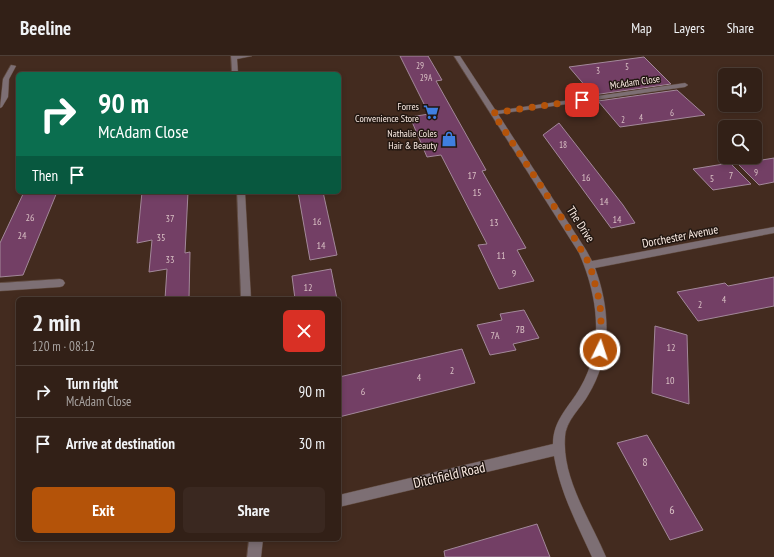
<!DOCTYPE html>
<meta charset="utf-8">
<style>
:root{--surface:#322017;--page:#3a2820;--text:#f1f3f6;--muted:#a8a3a1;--line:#4d3e36;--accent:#b45309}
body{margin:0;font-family:"PT Sans Narrow",sans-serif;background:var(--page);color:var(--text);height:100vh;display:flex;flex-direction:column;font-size:15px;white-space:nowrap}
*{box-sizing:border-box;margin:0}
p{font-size:13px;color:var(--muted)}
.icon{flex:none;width:22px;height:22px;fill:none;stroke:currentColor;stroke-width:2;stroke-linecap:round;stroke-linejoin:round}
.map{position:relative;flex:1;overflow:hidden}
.drawer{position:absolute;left:16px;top:241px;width:325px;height:244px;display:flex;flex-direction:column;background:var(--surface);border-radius:6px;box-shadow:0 2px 6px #0003,0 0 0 1px var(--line)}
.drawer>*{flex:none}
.hud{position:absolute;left:16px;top:16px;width:325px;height:122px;border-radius:6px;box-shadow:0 2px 6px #0003,0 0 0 1px var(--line);background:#0b6e4f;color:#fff;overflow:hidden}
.tools{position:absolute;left:718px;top:12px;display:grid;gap:8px}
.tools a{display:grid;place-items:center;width:44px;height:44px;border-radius:6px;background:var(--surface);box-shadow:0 2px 6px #0003,0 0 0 1px var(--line);font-size:20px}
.pin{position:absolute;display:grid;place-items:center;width:34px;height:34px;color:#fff;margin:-17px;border-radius:8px;box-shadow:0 2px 6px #0006}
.me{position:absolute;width:44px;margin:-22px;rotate:4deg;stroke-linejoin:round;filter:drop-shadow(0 0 3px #0008)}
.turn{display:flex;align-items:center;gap:14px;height:84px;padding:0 16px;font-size:18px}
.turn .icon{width:52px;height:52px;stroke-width:2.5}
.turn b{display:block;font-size:28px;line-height:34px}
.then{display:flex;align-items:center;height:38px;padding:0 16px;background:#0003;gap:8px;font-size:15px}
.round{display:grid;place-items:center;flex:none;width:42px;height:42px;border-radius:6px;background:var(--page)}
.summary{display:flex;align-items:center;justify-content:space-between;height:68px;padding:0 16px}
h1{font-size:24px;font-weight:600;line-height:30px}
.cta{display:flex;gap:8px;margin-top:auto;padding:8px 16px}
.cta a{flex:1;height:46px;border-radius:6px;background:var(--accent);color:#fff;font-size:16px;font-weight:600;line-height:46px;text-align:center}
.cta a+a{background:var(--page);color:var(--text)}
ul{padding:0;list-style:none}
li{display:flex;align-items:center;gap:12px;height:52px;padding:0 16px;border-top:1px solid var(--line)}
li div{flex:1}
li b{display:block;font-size:15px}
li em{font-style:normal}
header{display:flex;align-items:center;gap:24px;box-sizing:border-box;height:56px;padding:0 20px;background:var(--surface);border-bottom:1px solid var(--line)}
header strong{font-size:19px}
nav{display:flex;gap:22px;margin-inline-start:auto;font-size:14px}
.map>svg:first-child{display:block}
.building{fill:#733f65;stroke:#a3889a}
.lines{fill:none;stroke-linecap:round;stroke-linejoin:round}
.service-casing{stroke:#604a3e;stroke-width:1}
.minor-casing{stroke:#604a3e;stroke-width:1}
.service{fill:#7d6f74;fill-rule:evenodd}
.minor{fill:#7d6f74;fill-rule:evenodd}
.route{stroke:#b45309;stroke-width:7;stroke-dasharray:0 12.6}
.labels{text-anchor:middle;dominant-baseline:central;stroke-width:3;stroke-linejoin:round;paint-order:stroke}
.far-number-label{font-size:9px;fill:#d9c0c4}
.far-street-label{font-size:10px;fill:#fbebe3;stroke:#221711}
.far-poi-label{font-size:10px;fill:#fbebe3;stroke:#221711;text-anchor:end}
.number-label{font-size:10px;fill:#d9c0c4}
.street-label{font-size:12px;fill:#fbebe3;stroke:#221711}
.near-number-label{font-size:12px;fill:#d9c0c4}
.near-street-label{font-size:14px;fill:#fbebe3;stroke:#221711}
</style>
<header>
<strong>Beeline</strong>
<nav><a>Map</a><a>Layers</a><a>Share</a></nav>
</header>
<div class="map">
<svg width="774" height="501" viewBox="0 0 774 501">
<rect width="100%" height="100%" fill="#432b1f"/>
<!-- building -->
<g class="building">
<path d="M400,0H428L442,24L436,25L486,114L482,115L526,192L517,194L534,225L499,233L478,189L487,188L441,99L427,101L410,61L429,58Z"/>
<path d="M644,1L671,28L593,39L569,11Z"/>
<path d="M677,34L705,59L620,71L598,45Z"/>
<path d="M559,67L623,149L635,167L611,172L543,79Z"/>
<path d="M774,102V126L759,129L738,108Z"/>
<path d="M730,107L751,128L713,134L693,113Z"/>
<path d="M24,136H57L23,219L0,221V187Z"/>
<path d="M142,136H188L185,197L190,196L189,243H165L167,213L149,216L152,184L137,187Z"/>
<path d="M298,136H323L337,199L310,204Z"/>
<path d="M331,213L337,243H295L292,220Z"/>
<path d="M774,221V250L698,265L677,236L725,227L728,230Z"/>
<path d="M524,254L539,282L513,288L516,294L490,299L477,269L502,264L500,258Z"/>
<path d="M655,270L687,279L689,348L652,337Z"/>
<path d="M462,293L475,327L339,361V321Z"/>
<path d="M647,379L673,423L703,474L670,484L617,387Z"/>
<path d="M537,468L550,501H445L444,495Z"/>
</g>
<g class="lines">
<!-- service casing -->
<g class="service-casing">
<path id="service" d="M60,223L63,224L65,227L63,230L60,231L0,235V227Z"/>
</g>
<!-- minor casing -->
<g class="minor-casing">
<g id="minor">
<path d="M231,0H252L237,3L238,18H232Z"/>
<path d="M454,0H460L496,55L685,27L688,29L685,31L498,58L586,194L592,205L774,171V177L595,212C611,255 612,301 587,341C579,354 566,365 565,381C562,423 590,463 606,501H592C577,468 560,436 554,400L339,451V439L553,388C553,364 569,351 580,332C605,290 598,240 579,197Z"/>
<path d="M11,9L16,10L9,23L8,41L2,51L0,52L3,23Z"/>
<path d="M237,136H245L251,243H241Z"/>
<path d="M249,483H263L261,501H247Z"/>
</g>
</g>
<!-- service -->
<use href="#service" class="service"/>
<!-- minor -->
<use href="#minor" class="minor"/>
</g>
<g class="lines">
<!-- route -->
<path class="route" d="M582,44L493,57L569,173L590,209L600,247L602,285L600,294"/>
</g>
<!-- icons -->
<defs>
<g id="supermarket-bare" transform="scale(1.2)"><path d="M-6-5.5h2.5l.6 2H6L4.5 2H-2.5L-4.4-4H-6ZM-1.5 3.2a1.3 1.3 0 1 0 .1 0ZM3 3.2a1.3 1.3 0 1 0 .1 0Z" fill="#3f7fe0" stroke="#221711" stroke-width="2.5" paint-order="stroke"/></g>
<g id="shop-bare" transform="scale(1.2)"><path d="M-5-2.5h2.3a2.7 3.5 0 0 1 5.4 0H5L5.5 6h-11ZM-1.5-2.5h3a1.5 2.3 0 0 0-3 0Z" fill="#3f7fe0" stroke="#221711" stroke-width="2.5" paint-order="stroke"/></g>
</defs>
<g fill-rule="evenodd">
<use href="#supermarket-bare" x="431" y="56"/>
<use href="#shop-bare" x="449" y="83"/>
</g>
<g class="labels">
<!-- far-number labels -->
<g class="far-number-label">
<text x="420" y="9">29</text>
<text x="627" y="10">5</text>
<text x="598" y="14">3</text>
<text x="426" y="21">29A</text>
<text x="672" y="56">6</text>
<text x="641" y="61">4</text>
<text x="623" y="63">2</text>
<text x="563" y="88">18</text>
<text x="756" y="116">9</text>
</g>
<!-- far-street labels -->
<g class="far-street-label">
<text transform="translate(635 26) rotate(-8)">McAdam Close</text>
</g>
<!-- far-poi labels -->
<g class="far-poi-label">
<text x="419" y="50">Forres<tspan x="419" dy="12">Convenience Store</tspan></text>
<text x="437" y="77">Nathalie Coles<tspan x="437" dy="12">Hair &amp; Beauty</tspan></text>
</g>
<!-- number labels -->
<g class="number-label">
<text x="472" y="119">17</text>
<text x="731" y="119">7</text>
<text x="586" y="121">16</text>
<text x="712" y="122">5</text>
<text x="477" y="136">15</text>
<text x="604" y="145">14</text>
<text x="30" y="161">26</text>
<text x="170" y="162">37</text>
<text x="617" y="163">14</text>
<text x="317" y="165">16</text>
<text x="494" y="166">13</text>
<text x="22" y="179">24</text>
<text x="161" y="181">35</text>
<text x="321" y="189">14</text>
<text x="501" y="199">11</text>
<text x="170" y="203">33</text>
<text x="514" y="217">9</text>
<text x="308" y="231">12</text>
<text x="724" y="243">4</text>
<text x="700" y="248">2</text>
<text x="520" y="273">7B</text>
<text x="495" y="279">7A</text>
<text x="671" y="291">12</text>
<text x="452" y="314">2</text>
<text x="419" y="321">4</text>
<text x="670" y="324">10</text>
<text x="363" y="335">6</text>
</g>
<!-- street labels -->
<g class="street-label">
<text transform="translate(581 168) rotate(57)">The Drive</text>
<text transform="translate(680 180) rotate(-11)">Dorchester Avenue</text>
</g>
<!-- near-number labels -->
<g class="near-number-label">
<text x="645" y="405">8</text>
<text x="672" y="453">6</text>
</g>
<!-- near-street labels -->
<g class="near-street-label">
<text transform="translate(449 419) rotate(-13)">Ditchfield Road</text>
</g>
</g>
</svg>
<div class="tools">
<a><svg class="icon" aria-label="sound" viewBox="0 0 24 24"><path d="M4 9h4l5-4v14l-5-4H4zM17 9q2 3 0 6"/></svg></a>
<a><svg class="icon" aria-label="search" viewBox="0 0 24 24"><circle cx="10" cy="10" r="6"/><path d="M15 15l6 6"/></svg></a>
</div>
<div class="pin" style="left:582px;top:44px;background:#d93025"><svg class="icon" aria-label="arrive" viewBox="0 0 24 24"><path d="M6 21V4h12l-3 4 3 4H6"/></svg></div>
<svg class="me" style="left:600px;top:294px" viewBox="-20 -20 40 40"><circle r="17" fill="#b45309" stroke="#fff" stroke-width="3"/><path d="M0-11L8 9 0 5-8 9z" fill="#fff"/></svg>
<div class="hud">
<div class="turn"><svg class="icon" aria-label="right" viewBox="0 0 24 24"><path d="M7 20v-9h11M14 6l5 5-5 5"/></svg><div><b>90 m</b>McAdam Close</div></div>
<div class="then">Then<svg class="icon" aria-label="arrive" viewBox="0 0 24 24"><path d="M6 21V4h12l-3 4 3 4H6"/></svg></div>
</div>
<section class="drawer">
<div class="summary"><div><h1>2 min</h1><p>120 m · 08:12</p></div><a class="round" style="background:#d93025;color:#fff"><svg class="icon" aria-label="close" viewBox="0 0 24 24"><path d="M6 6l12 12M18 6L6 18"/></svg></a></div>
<ul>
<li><svg class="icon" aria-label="right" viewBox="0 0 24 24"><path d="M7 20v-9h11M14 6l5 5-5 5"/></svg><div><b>Turn right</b><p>McAdam Close</p></div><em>90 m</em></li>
<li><svg class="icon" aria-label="arrive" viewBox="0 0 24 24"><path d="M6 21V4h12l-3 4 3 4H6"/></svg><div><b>Arrive at destination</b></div><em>30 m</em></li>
</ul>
<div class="cta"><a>Exit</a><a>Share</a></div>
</section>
</div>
